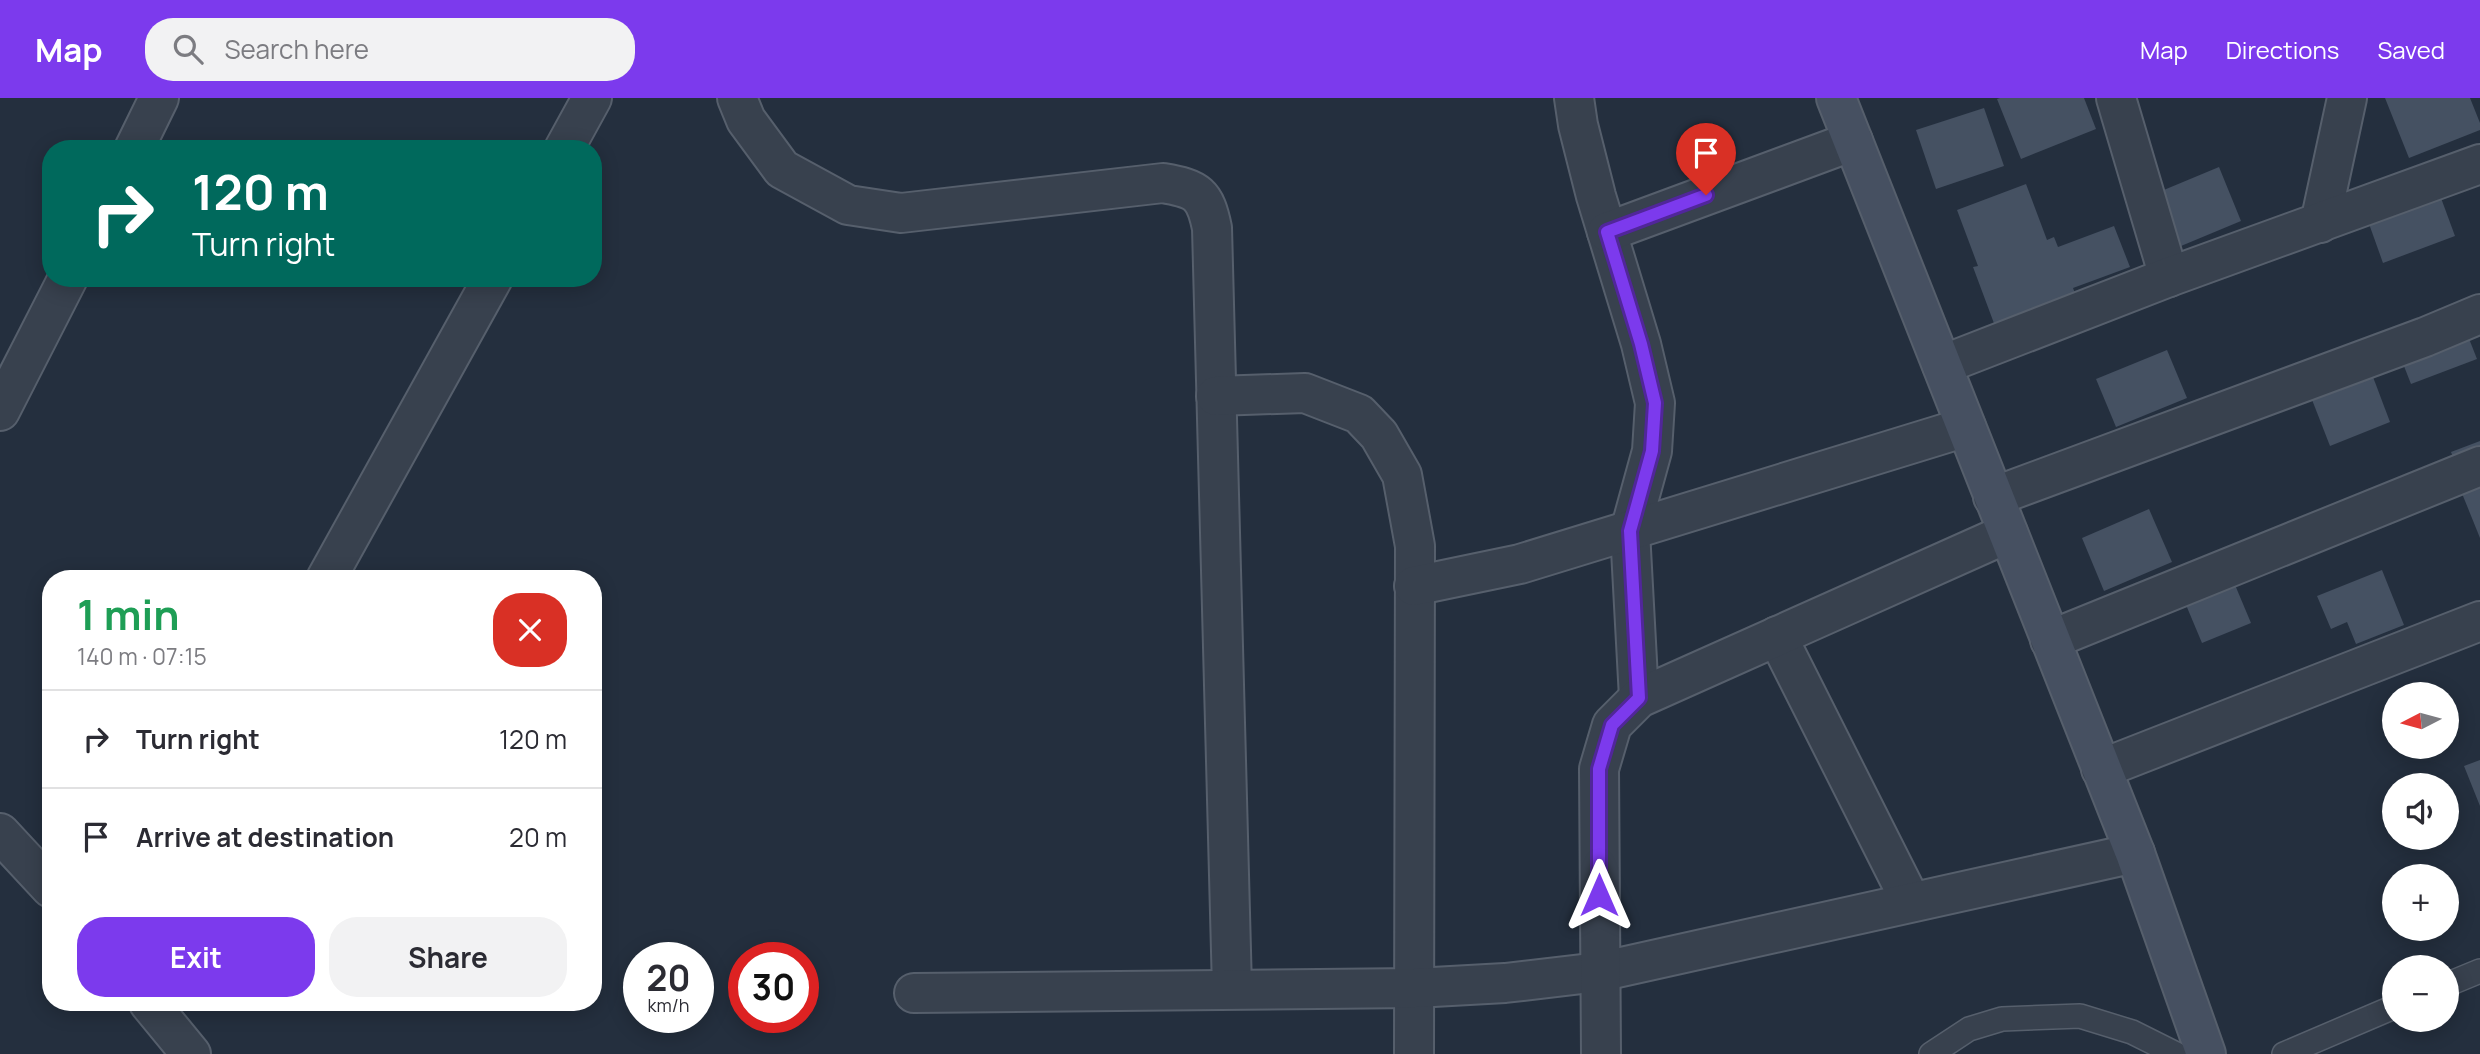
<!DOCTYPE html>
<meta charset="utf-8">
<style>
:root{--surface:#fff;--page:#f2f2f3;--text:#2b2b33;--muted:#7c7c81;--line:#e1e1e2;--accent:#7c3aed}
body{margin:0;font-family:Manrope,sans-serif;background:var(--page);color:var(--text);height:100vh;display:flex;flex-direction:column;font-size:26px;white-space:nowrap}
*{box-sizing:border-box;margin:0}
p{font-size:23px;color:var(--muted)}
.icon{flex:none;width:38px;height:38px;fill:none;stroke:currentColor;stroke-width:2;stroke-linecap:round;stroke-linejoin:round}
.map{position:relative;flex:1;overflow:hidden}
.drawer{position:absolute;left:42px;top:472px;width:560px;height:441px;display:flex;flex-direction:column;background:var(--surface);border-radius:28px;box-shadow:0 4px 18px #0003}
.drawer>*{flex:none}
.guide{position:absolute;left:42px;top:42px;width:560px;height:147px;border-radius:28px;box-shadow:0 4px 18px #0003;background:#00695c;color:#fff;overflow:hidden}
.needle{width:46px;rotate:264deg}
.controls{position:absolute;left:2382px;top:584px;display:grid;gap:14px}
.controls a{display:grid;place-items:center;width:77px;height:77px;border-radius:50%;background:var(--surface);box-shadow:0 4px 18px #0003;font-size:35px}
.speed{position:absolute;left:623px;top:844px;display:flex;gap:14px;font-size:35px;font-weight:700;text-align:center}
.speed>*{display:grid;place-content:center;width:91px;height:91px;border-radius:50%;background:var(--surface);box-shadow:0 4px 18px #0003;line-height:1}
.speed small{font-size:18px;font-weight:400}
.speed .limit{border:10px solid #d22;background:#fff;color:#111}
.pin{position:absolute;display:grid;place-items:center;width:60px;height:60px;color:#fff;margin:-72px -30px;border-radius:50% 50% 50% 0;rotate:-45deg;box-shadow:0 0 7px #0007}
.pin .icon{rotate:45deg}
.me{position:absolute;width:77px;margin:-38px;rotate:0deg;stroke-linejoin:round;filter:drop-shadow(0 0 5px #0008)}
.turn{display:flex;align-items:center;gap:24px;height:147px;padding:0 35px;font-size:32px}
.turn .icon{width:91px;height:91px;stroke-width:2.5}
.turn b{display:block;font-size:49px;line-height:60px}
.round{display:grid;place-items:center;flex:none;width:74px;height:74px;border-radius:28px;background:var(--page)}
.summary{display:flex;align-items:center;justify-content:space-between;height:119px;padding:0 35px}
h1{font-size:42px;font-weight:700;line-height:52px;color:#1e9e55}
.cta{display:flex;gap:14px;margin-top:auto;padding:14px 35px}
.cta a{flex:1;height:80px;border-radius:28px;background:var(--accent);color:#fff;font-size:28px;font-weight:700;line-height:80px;text-align:center}
.cta a+a{background:var(--page);color:var(--text)}
ul{padding:0;list-style:none}
li{display:flex;align-items:center;gap:21px;height:98px;padding:0 35px;border-top:2px solid var(--line)}
li div{flex:1}
li b{display:block;font-size:26px}
li em{font-style:normal}
header{display:flex;align-items:center;gap:42px;box-sizing:border-box;height:98px;padding:0 35px;background:var(--accent);color:#fff}
header strong{font-size:33px}
nav{display:flex;gap:38px;margin-inline-start:auto;font-size:24px}
.search{width:490px;height:63px;background:var(--page);display:flex;align-items:center;gap:18px;box-sizing:border-box;padding:0 24px;border-radius:28px;color:var(--muted);font-size:26px}
.map>svg:first-child{display:block}
.building{fill:#455162}
.lines{fill:none;stroke-linecap:round;stroke-linejoin:round}
.lane-casing{stroke:#565f6c;stroke-width:26}
.street-casing{stroke:#565f6c;stroke-width:42}
.secondary-casing{stroke:#565f6c;stroke-width:42}
.lane{stroke:#38414e;stroke-width:23}
.street{stroke:#38414e;stroke-width:38}
.secondary{stroke:#465061;stroke-width:38}
.route-casing{stroke:#51269a;stroke-width:18}
.route{stroke:#7c3aed;stroke-width:12}
</style>
<header>
<strong>Map</strong>
<div class="search"><svg class="icon" aria-label="search" viewBox="0 0 24 24"><circle cx="10" cy="10" r="6"/><path d="M15 15l6 6"/></svg>Search here</div>
<nav><a>Map</a><a>Directions</a><a>Saved</a></nav>
</header>
<div class="map">
<svg width="2480" height="956" viewBox="0 0 2480 956">
<rect width="100%" height="100%" fill="#242f3e"/>
<!-- building -->
<g class="building">
<path d="M2000,0H2084L2096,31L2021,61L1997,1Z"/>
<path d="M2385,0H2470L2480,25V32L2409,60Z"/>
<path d="M1984,10L2004,68L1936,91L1916,32Z"/>
<path d="M2219,69L2241,123L2169,153L2147,99Z"/>
<path d="M2434,81L2455,138L2383,165L2363,109Z"/>
<path d="M2026,86L2047,142L2054,139L2058,149L2114,128L2130,169L2073,190L2076,198L1995,228L1973,169L1978,168L1957,112Z"/>
<path d="M2466,233L2477,261L2411,286L2400,258Z"/>
<path d="M2167,252L2187,300L2116,329L2096,281Z"/>
<path d="M2370,271L2390,324L2330,348L2309,294Z"/>
<path d="M2480,343V369L2460,377L2451,354Z"/>
<path d="M2480,380V440L2459,388Z"/>
<path d="M2149,411L2172,464L2104,493L2082,440Z"/>
<path d="M2382,472L2404,527L2356,546L2347,524L2331,531L2317,498Z"/>
<path d="M2230,475L2251,525L2202,545L2181,495Z"/>
<path d="M2480,662V708L2464,668Z"/>
</g>
<g class="lines">
<!-- lane casing -->
<g class="lane-casing">
<g id="lane">
<path d="M2446,887L2480,873"/>
<path d="M1931,956L1969,931L2002,921L2080,918L2132,934L2176,956"/>
<path d="M2284,956L2394,909"/>
</g>
</g>
<!-- street casing -->
<g class="street-casing">
<g id="street">
<path d="M737,0L746,22L782,71L848,107L901,115L1163,85C1198,91 1205,96 1212,130L1232,891"/>
<path d="M1574,0L1578,27L1596,98L1641,246L1655,305L1652,353L1630,433L1639,600"/>
<path d="M2116,0L2169,179"/>
<path d="M134,51L159,0"/>
<path d="M564,51L592,0"/>
<path d="M2320,125L2347,0"/>
<path d="M1607,134L1853,43"/>
<path d="M1942,267L2169,179L2480,66"/>
<path d="M1216,298L1305,295L1359,316L1379,337L1402,377L1415,448L1414,956"/>
<path d="M0,313L68,180"/>
<path d="M1993,399L2425,239L2480,216"/>
<path d="M326,481L493,180"/>
<path d="M1414,488L1520,466L1966,329"/>
<path d="M1777,538L1911,804"/>
<path d="M2050,542L2480,368"/>
<path d="M2101,671L2480,523"/>
<path d="M0,735L51,790"/>
<path d="M914,895L1415,890L1505,885L1599,874L2135,755"/>
<path d="M149,905L191,956"/>
<path d="M1601,956L1599,671L1612,627L1639,600L2008,435"/>
</g>
</g>
<!-- secondary casing -->
<g class="secondary-casing">
<path id="secondary" d="M1836,0L2135,755L2206,956"/>
</g>
<!-- lane -->
<use href="#lane" class="lane"/>
<!-- street -->
<use href="#street" class="street"/>
<!-- secondary -->
<use href="#secondary" class="secondary"/>
</g>
<g class="lines">
<!-- route casing -->
<g class="route-casing">
<path id="route" d="M1599,797V671L1612,627L1639,600L1630,433L1652,353L1655,305L1641,246L1607,134L1706,97"/>
</g>
<!-- route -->
<use href="#route" class="route"/>
</g>
</svg>
<div class="controls">
<a><svg class="needle" viewBox="-14 -14 28 28"><path d="M0-13l5 13h-10z" fill="#e53935"/><path d="M0 13l5-13h-10z" fill="#7c7c81"/></svg></a>
<a><svg class="icon" aria-label="sound" viewBox="0 0 24 24"><path d="M4 9h4l5-4v14l-5-4H4zM17 9q2 3 0 6"/></svg></a>
<a>+</a>
<a>−</a>
</div>
<div class="speed"><div>20<small>km/h</small></div><div class="limit">30</div></div>
<div class="pin" style="left:1706px;top:97px;background:#d93025"><svg class="icon" aria-label="arrive" viewBox="0 0 24 24"><path d="M6 21V4h12l-3 4 3 4H6"/></svg></div>
<svg class="me" style="left:1599px;top:797px" viewBox="-20 -20 40 40"><path d="M0-17L14 15 0 8-14 15z" fill="#7c3aed" stroke="#fff" stroke-width="4"/></svg>
<div class="guide">
<div class="turn"><svg class="icon" aria-label="right" viewBox="0 0 24 24"><path d="M7 20v-9h11M14 6l5 5-5 5"/></svg><div><b>120 m</b>Turn right</div></div>
</div>
<section class="drawer">
<div class="summary"><div><h1>1 min</h1><p>140 m · 07:15</p></div><a class="round" style="background:#d93025;color:#fff"><svg class="icon" aria-label="close" viewBox="0 0 24 24"><path d="M6 6l12 12M18 6L6 18"/></svg></a></div>
<ul>
<li><svg class="icon" aria-label="right" viewBox="0 0 24 24"><path d="M7 20v-9h11M14 6l5 5-5 5"/></svg><div><b>Turn right</b></div><em>120 m</em></li>
<li><svg class="icon" aria-label="arrive" viewBox="0 0 24 24"><path d="M6 21V4h12l-3 4 3 4H6"/></svg><div><b>Arrive at destination</b></div><em>20 m</em></li>
</ul>
<div class="cta"><a>Exit</a><a>Share</a></div>
</section>
</div>
